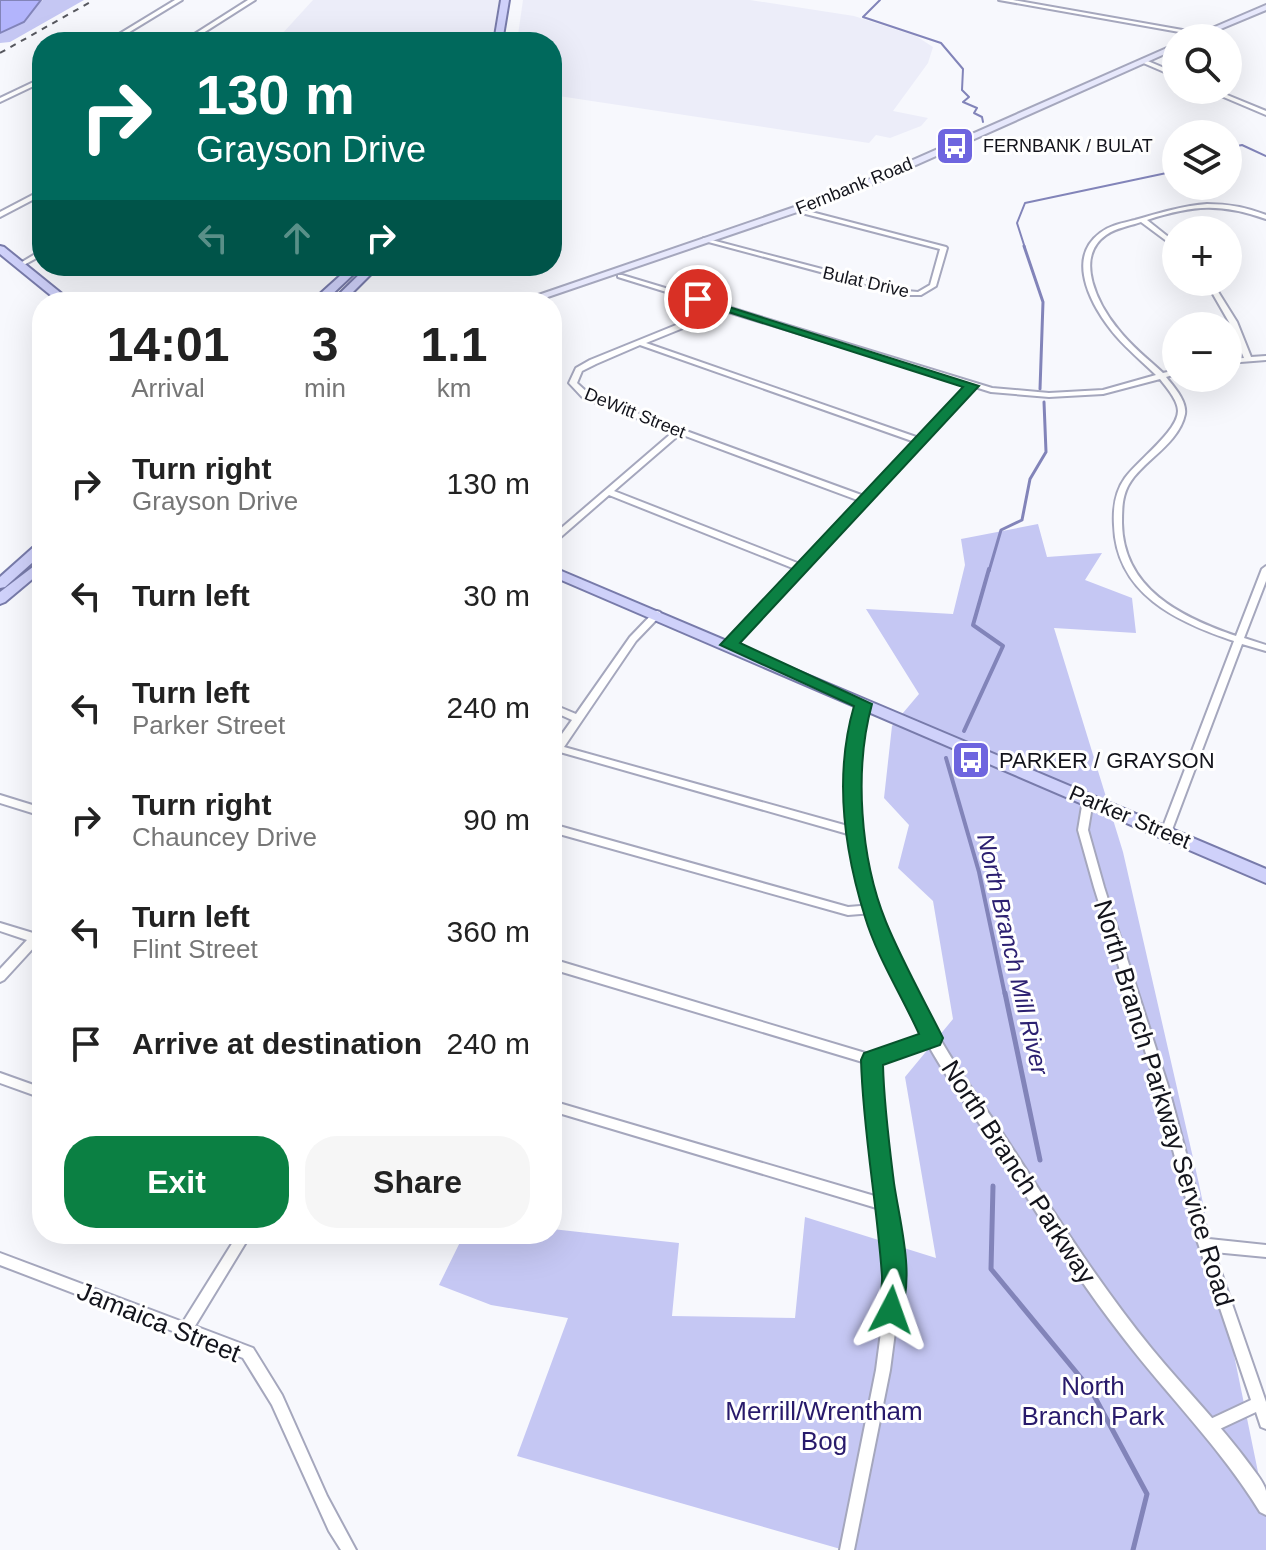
<!DOCTYPE html>
<meta charset="utf-8">
<style>
:root{--surface:#fff;--page:#f6f6f6;--text:#222;--muted:#767676;--accent:#0b8043}
body{margin:0;font-family:Helvetica,sans-serif;background:var(--page);color:var(--text);height:100vh;display:flex;flex-direction:column;font-size:30px;white-space:nowrap}
*{box-sizing:border-box;margin:0}
p{font-size:26px;color:var(--muted)}
.icon{flex:none;width:44px;height:44px;fill:none;stroke:currentColor;stroke-width:2;stroke-linecap:round;stroke-linejoin:round}
.map{position:relative;flex:1;overflow:hidden}
.drawer{position:absolute;left:32px;top:292px;width:530px;height:952px;display:flex;flex-direction:column;background:var(--surface);border-radius:32px;box-shadow:0 8px 32px #0002}
.drawer>*{flex:none}
.hud{position:absolute;left:32px;top:32px;width:530px;height:244px;border-radius:32px;box-shadow:0 8px 32px #0002;background:#00695c;color:#fff;overflow:hidden}
.controls{position:absolute;left:1162px;top:24px;display:grid;gap:16px}
.controls a{display:grid;place-items:center;width:80px;height:80px;border-radius:50%;background:var(--surface);box-shadow:0 8px 32px #0002;font-size:40px}
.pin{position:absolute;display:grid;place-items:center;width:68px;height:68px;color:#fff;margin:-34px;border:4px solid #fff;border-radius:50%;box-shadow:0 2px 8px #0007}
.me{position:absolute;width:88px;margin:-44px;rotate:4deg;stroke-linejoin:round;filter:drop-shadow(0 0 6px #0008)}
.turn{display:flex;align-items:center;gap:28px;height:168px;padding:0 32px;font-size:36px}
.turn .icon{width:104px;height:104px;stroke-width:2.5}
.turn b{display:block;font-size:56px;line-height:68px}
.lanes{display:flex;align-items:center;height:76px;padding:0 32px;background:#0003;justify-content:center;gap:40px;direction:ltr}
.lanes .off{opacity:.35}
.eta{display:flex;justify-content:space-evenly;align-items:center;height:136px;text-align:center}
.eta b{font-size:48px;font-weight:700;line-height:56px}
.button{display:flex;gap:16px;margin-top:auto;padding:16px 32px}
.button a{flex:1;height:92px;border-radius:32px;background:var(--accent);color:#fff;font-size:32px;font-weight:700;line-height:92px;text-align:center}
.button a+a{background:var(--page);color:var(--text)}
ul{padding:0;list-style:none}
li{display:flex;align-items:center;gap:24px;height:112px;padding:0 32px}
li div{flex:1}
li b{display:block;font-size:30px}
li em{font-style:normal}
.map>svg:first-child{display:block}
.built{fill:#ecedf9}
.green{fill:#c5c7f3}
.water{fill:#b2b4fc;stroke:#8284b9;stroke-width:2}
.lines{fill:none;stroke-linecap:round;stroke-linejoin:round}
.stream-far3{stroke:#8284b9;stroke-width:2}
.stream-far2{stroke:#8284b9;stroke-width:3}
.stream-far1{stroke:#8284b9;stroke-width:4}
.stream{stroke:#8284b9;stroke-width:5}
.minor-casing{stroke:#a5a7bd;stroke-width:4}
.tertiary-casing{stroke:#a5a7bd;stroke-width:4}
.secondary-casing{stroke:#a5a7bd;stroke-width:4}
.primary-casing{stroke:#787baa;stroke-width:4}
.minor{fill:#fff;fill-rule:evenodd}
.tertiary{fill:#fff;fill-rule:evenodd}
.secondary{fill:#e7e8fc;fill-rule:evenodd}
.primary{fill:#cfd1fa;fill-rule:evenodd}
.rail{stroke:#57585f;stroke-width:2;stroke-dasharray:6 6;stroke-linecap:butt}
.route{fill:#0b8043;stroke:#07532c;stroke-width:2}
.labels{text-anchor:middle;dominant-baseline:central;stroke-width:6;stroke-linejoin:round;paint-order:stroke}
.far-poi-label{font-size:18px;fill:#13141c;stroke:#fff;text-anchor:start}
.far-street-label{font-size:18px;fill:#13141c;stroke:#fff}
.poi-label{font-size:22px;fill:#13141c;stroke:#fff;text-anchor:start}
.street-label{font-size:22px;fill:#13141c;stroke:#fff}
.water-label{font-size:24px;font-style:italic;fill:#2c2071;stroke:#fff}
.near-street-label{font-size:26px;fill:#13141c;stroke:#fff}
.near-park-label{font-size:26px;fill:#281a6b;stroke:#fff}
</style>
<div class="map">
<svg width="1266" height="1550" viewBox="0 0 1266 1550">
<rect width="100%" height="100%" fill="#f7f8fd"/>
<!-- built -->
<g class="built">
<path d="M313,0H499L492,42H290L282,34Z"/>
<path d="M523,0H750L854,16L916,36L933,47L928,63L893,111L928,118L921,126L890,138L876,135L869,143L552,95V42H517Z"/>
</g>
<!-- green -->
<g class="green">
<path d="M43,0H84L10,42L0,43V23L22,15Z"/>
<path d="M1038,524L1047,557L1102,553L1085,580L1132,598L1136,633L1054,628L1123,852L1199,1184L1266,1511V1550H844L517,1456L568,1318L491,1305L439,1285L464,1234H552V1229L679,1243L672,1316L795,1318L805,1217L936,1258L905,1077L953,1019L933,901L898,868L909,825L884,798L892,726L919,694L866,609L953,614L965,565L961,539Z"/>
</g>
<!-- water -->
<path class="water" d="M0,0H41L24,22L0,33Z"/>
<g class="lines">
<!-- stream-far3 -->
<g class="stream-far3">
<path d="M880,0L863,17L941,43L963,69L962,90L969,97L963,102L977,108L974,113L982,117L983,122"/>
<path d="M1228,148L1242,145L1266,156"/>
<path d="M1025,248L1017,223L1025,203L1176,171"/>
</g>
<!-- stream-far2 -->
<g class="stream-far2">
<path d="M1024,246L1043,302L1040,389"/>
<path d="M989,571L1001,530L1022,520L1030,479L1046,452L1044,402"/>
</g>
<!-- stream-far1 -->
<g class="stream-far1">
<path d="M964,731L1003,646L973,625L989,569"/>
<path d="M946,758L979,872L1005,995"/>
</g>
<!-- stream -->
<g class="stream">
<path d="M1005,993L1040,1160"/>
<path d="M993,1186L991,1269L1091,1390L1147,1494L1133,1550"/>
</g>
<!-- minor casing -->
<g class="minor-casing">
<g id="minor">
<path d="M175,0H182L113,42H106Z"/>
<path d="M248,0H255L189,42H182Z"/>
<path d="M1143,59L1176,73V77L1141,62L1140,61Z"/>
<path d="M42,78V82L0,102V98Z"/>
<path d="M1207,90H1215L1266,111V115Z"/>
<path d="M42,190V195L0,217V212Z"/>
<path d="M1207,204C1228,204 1246,207 1266,215V219C1219,203 1194,205 1147,220L1176,243V248L1141,222C1129,226 1116,228 1106,235C1073,258 1099,306 1118,329C1131,346 1148,359 1163,373L1176,370V374L1166,377C1174,387 1187,401 1185,414C1179,443 1146,459 1131,481C1122,494 1122,508 1122,523C1123,589 1181,617 1236,636L1262,569L1266,566V581L1244,638L1266,645V651L1242,644L1170,835H1162L1161,832L1234,641C1177,622 1116,594 1114,525C1113,508 1115,492 1125,478C1137,461 1178,431 1178,411C1178,400 1166,387 1160,379L1103,394L1049,397L991,392L975,387L732,647H726L724,645L726,643L795,569L609,495L555,542L552,543V536L673,432L583,398L569,383L576,368L590,360L718,308L618,277V275H622L725,306H730L731,308L992,388L1049,393L1103,390L1156,375C1143,362 1128,350 1116,336C1094,310 1064,260 1100,233C1110,225 1123,223 1135,220C1159,213 1182,206 1207,204ZM725,311L968,385L919,438L646,343ZM640,345L915,442L864,496L607,402L589,394L577,383L582,371L596,364ZM680,434L860,501L800,564L614,491Z"/>
<path d="M796,208L946,247L947,248L936,286L921,295H906L701,240L704,238L906,291L918,292L930,285L940,249L794,211L793,210Z"/>
<path d="M42,250V255L22,266L17,265Z"/>
<path d="M1206,282H1212L1237,322L1251,357L1266,356V360L1228,363V359L1244,358L1229,322Z"/>
<path d="M657,611L660,612L661,614L660,616L636,641L564,747L855,828L859,829L860,832L859,835L855,836L560,752L555,759L552,761V748L572,720L552,711V704L576,714L630,637L654,612Z"/>
<path d="M0,795L42,808V816L0,803Z"/>
<path d="M1088,796L1093,800L1088,830L1104,887L1168,1086L1209,1239L1266,1245V1257L1214,1252L1266,1402V1429L1261,1427L1256,1412L1209,1434L1204,1432L1202,1427L1204,1422L1251,1400L1197,1240L1156,1086L1094,887L1078,830L1083,800Z"/>
<path d="M552,824L848,907L873,905L877,906L878,909L877,912L873,913L848,915L552,832Z"/>
<path d="M0,923L33,933L38,928L42,927V944H37L4,980L0,982V969L27,940L0,931Z"/>
<path d="M552,959L872,1055L932,1033L936,1035L938,1038L936,1041L878,1063L879,1109L902,1279L890,1370L854,1550H840L876,1370L888,1279L880,1209L552,1111V1101L878,1197L867,1109L866,1063L552,969Z"/>
<path d="M0,1073L42,1088V1098L0,1083Z"/>
<path d="M238,1234H251L195,1326L253,1348L282,1395L327,1496L356,1550H341L329,1531L272,1405L243,1358L0,1265V1253L183,1322Z"/>
</g>
</g>
<!-- tertiary casing -->
<g class="tertiary-casing">
<g id="tertiary">
<path d="M999,0H1013L1205,34L1202,36Z"/>
<path d="M863,700L869,704C863,734 857,763 858,794C861,883 897,969 943,1044C962,1077 986,1108 1007,1140C1053,1211 1098,1283 1152,1349C1184,1388 1220,1424 1250,1465C1255,1472 1264,1482 1266,1491C1266,1498 1266,1508 1266,1515L1260,1512C1221,1448 1167,1395 1122,1336C1075,1276 1035,1210 994,1145C974,1115 952,1086 934,1055C887,976 848,886 846,794C845,763 851,734 857,704Z"/>
</g>
</g>
<!-- secondary casing -->
<g class="secondary-casing">
<g id="secondary">
<path d="M1266,5V10L1199,38H1189Z"/>
<path d="M1176,44V49L853,193L533,302H518L847,189Z"/>
</g>
</g>
<!-- primary casing -->
<g class="primary-casing">
<g id="primary">
<path d="M501,0H509L502,42H494Z"/>
<path d="M0,246L4,247L72,302H59L0,254Z"/>
<path d="M351,266H362L324,302H311Z"/>
<path d="M368,266H379L343,302H331Z"/>
<path d="M42,543V554L5,587L0,588V577L37,544Z"/>
<path d="M42,560V571L5,602L0,604V592Z"/>
<path d="M552,567L1266,869V883L552,576Z"/>
</g>
</g>
<!-- minor -->
<use href="#minor" class="minor"/>
<!-- tertiary -->
<use href="#tertiary" class="tertiary"/>
<!-- secondary -->
<use href="#secondary" class="secondary"/>
<!-- primary -->
<use href="#primary" class="primary"/>
<!-- rail -->
<path class="rail" d="M0,53L94,0"/>
</g>
<!-- route -->
<path class="route" d="M694,296L979,386L740,643L872,704C854,769 860,858 886,922C902,961 924,1000 943,1038L940,1045L883,1065C884,1105 889,1143 894,1183C900,1224 916,1278 899,1318L891,1322L882,1318C876,1304 883,1291 882,1276C877,1203 863,1132 861,1060L864,1053L919,1034C902,996 877,957 865,917C844,850 834,775 854,706L720,645L963,387L694,301Z"/>
<!-- icons -->
<defs>
<g id="bus-square" transform="scale(2)"><rect x="-9" y="-9" width="18" height="18" rx="4" fill="#6e65df" stroke="#fff"/><path d="M-5-6H5V4H4V6H2V4H-2V6H-4V4H-5ZM-3.5-4V0h7V-4ZM-3.5 1.2v1.5H-2V1.2ZM2 1.2v1.5H3.5V1.2Z" fill="#fff"/></g>
</defs>
<g fill-rule="evenodd">
<use href="#bus-square" x="955" y="146"/>
<use href="#bus-square" x="971" y="760"/>
</g>
<g class="labels">
<!-- far-poi labels -->
<g class="far-poi-label">
<text x="983" y="146">FERNBANK / BULAT</text>
</g>
<!-- far-street labels -->
<g class="far-street-label">
<text transform="translate(854 186) rotate(-22)">Fernbank Road</text>
<text transform="translate(866 282) rotate(13)">Bulat Drive</text>
<text transform="translate(635 413) rotate(22)">DeWitt Street</text>
</g>
<!-- poi labels -->
<g class="poi-label">
<text x="999" y="760">PARKER / GRAYSON</text>
</g>
<!-- street labels -->
<g class="street-label">
<text transform="translate(1130 817) rotate(23)">Parker Street</text>
</g>
<!-- water labels -->
<g class="water-label">
<text transform="translate(1013 954) rotate(77)">North Branch Mill River</text>
</g>
<!-- near-street labels -->
<g class="near-street-label">
<text transform="translate(1164 1103) rotate(73)">North Branch Parkway Service Road</text>
<text transform="translate(1019 1172) rotate(57)">North Branch Parkway</text>
<text transform="translate(159 1322) rotate(22)">Jamaica Street</text>
</g>
<!-- near-park labels -->
<g class="near-park-label">
<text x="1093" y="1386">North<tspan x="1093" dy="30">Branch Park</tspan></text>
<text x="824" y="1411">Merrill/Wrentham<tspan x="824" dy="30">Bog</tspan></text>
</g>
</g>
</svg>
<div class="controls">
<a><svg class="icon" aria-label="search" viewBox="0 0 24 24"><circle cx="10" cy="10" r="6"/><path d="M15 15l6 6"/></svg></a>
<a><svg class="icon" aria-label="layers" viewBox="0 0 24 24"><path d="M12 4l9 5-9 5-9-5zM3 14l9 5 9-5"/></svg></a>
<a>+</a>
<a>−</a>
</div>
<div class="pin" style="left:698px;top:299px;background:#d93025"><svg class="icon" aria-label="arrive" viewBox="0 0 24 24"><path d="M6 21V4h12l-3 4 3 4H6"/></svg></div>
<svg class="me" style="left:891px;top:1310px" viewBox="-20 -20 40 40"><path d="M0-17L14 15 0 8-14 15z" fill="#0b8043" stroke="#fff" stroke-width="4"/></svg>
<div class="hud">
<div class="turn"><svg class="icon" aria-label="right" viewBox="0 0 24 24"><path d="M7 20v-9h11M14 6l5 5-5 5"/></svg><div><b>130 m</b>Grayson Drive</div></div>
<div class="lanes"><svg class="icon off" aria-label="left" viewBox="0 0 24 24"><path d="M17 20v-9H6M10 6l-5 5 5 5"/></svg><svg class="icon off" aria-label="ahead" viewBox="0 0 24 24"><path d="M12 20V5M6 11l6-6 6 6"/></svg><svg class="icon" aria-label="right" viewBox="0 0 24 24"><path d="M7 20v-9h11M14 6l5 5-5 5"/></svg></div>
</div>
<section class="drawer">
<div class="eta">
<div><b>14:01</b><p>Arrival</p></div>
<div><b>3</b><p>min</p></div>
<div><b>1.1</b><p>km</p></div>
</div>
<ul>
<li><svg class="icon" aria-label="right" viewBox="0 0 24 24"><path d="M7 20v-9h11M14 6l5 5-5 5"/></svg><div><b>Turn right</b><p>Grayson Drive</p></div><em>130 m</em></li>
<li><svg class="icon" aria-label="left" viewBox="0 0 24 24"><path d="M17 20v-9H6M10 6l-5 5 5 5"/></svg><div><b>Turn left</b></div><em>30 m</em></li>
<li><svg class="icon" aria-label="left" viewBox="0 0 24 24"><path d="M17 20v-9H6M10 6l-5 5 5 5"/></svg><div><b>Turn left</b><p>Parker Street</p></div><em>240 m</em></li>
<li><svg class="icon" aria-label="right" viewBox="0 0 24 24"><path d="M7 20v-9h11M14 6l5 5-5 5"/></svg><div><b>Turn right</b><p>Chauncey Drive</p></div><em>90 m</em></li>
<li><svg class="icon" aria-label="left" viewBox="0 0 24 24"><path d="M17 20v-9H6M10 6l-5 5 5 5"/></svg><div><b>Turn left</b><p>Flint Street</p></div><em>360 m</em></li>
<li><svg class="icon" aria-label="arrive" viewBox="0 0 24 24"><path d="M6 21V4h12l-3 4 3 4H6"/></svg><div><b>Arrive at destination</b></div><em>240 m</em></li>
</ul>
<div class="button"><a>Exit</a><a>Share</a></div>
</section>
</div>
